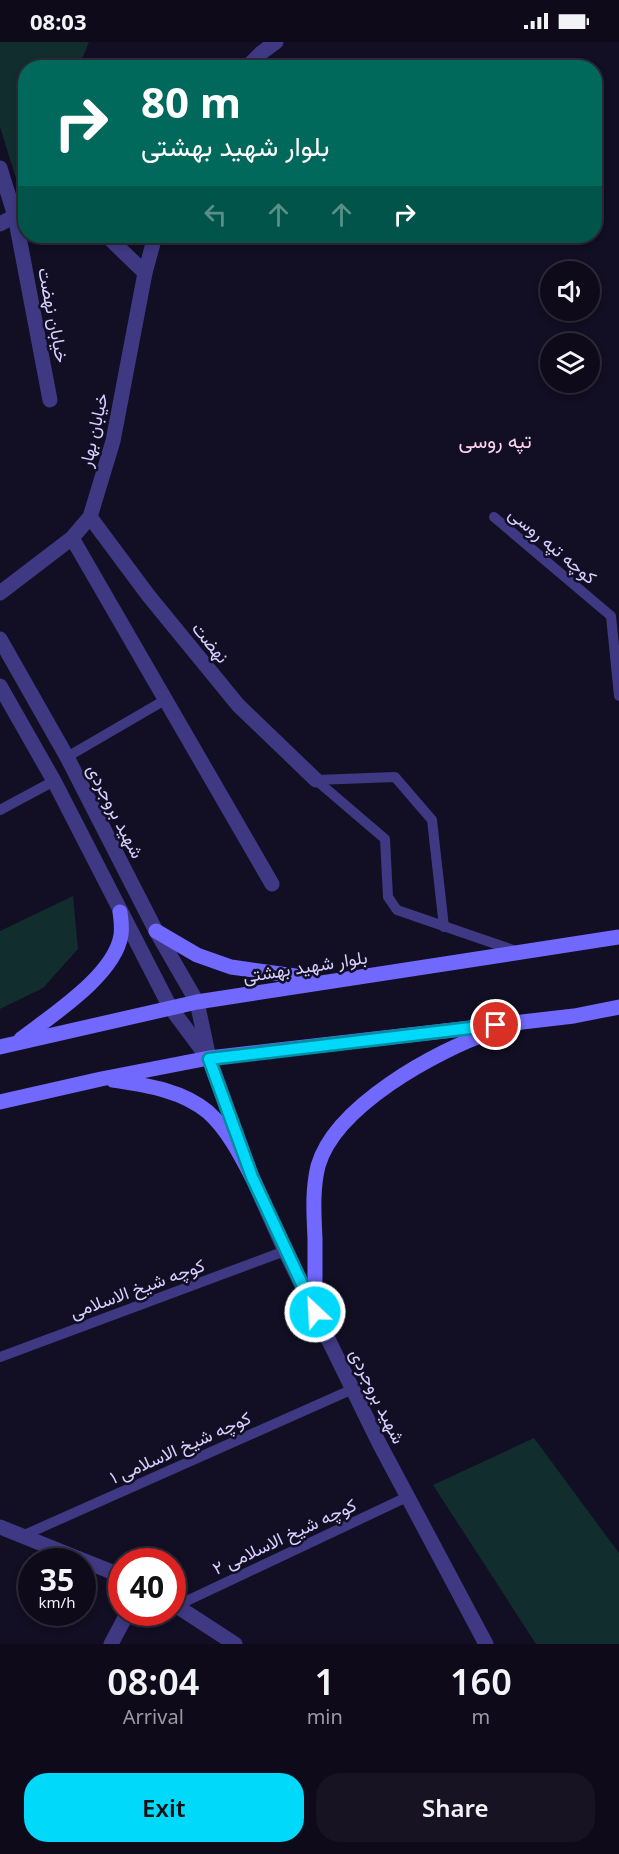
<!DOCTYPE html>
<meta charset="utf-8">
<style>
:root{--surface:#0e0a1a;--page:#171323;--text:#f1f3f6;--muted:#9b9aa2;--line:#2e2b39;--accent:#01d9fa}
body{margin:0;font-family:"Noto Sans",Vazirmatn,sans-serif;background:var(--page);color:var(--text);height:100vh;display:flex;flex-direction:column;font-size:22px;white-space:nowrap}
*{box-sizing:border-box;margin:0}
p{font-size:20px;color:var(--muted)}
.icon{flex:none;width:33px;height:33px;fill:none;stroke:currentColor;stroke-width:2;stroke-linecap:round;stroke-linejoin:round}
.map{position:relative;height:1602px;overflow:hidden}
.drawer{display:flex;flex-direction:column;background:var(--surface);flex:1}
.drawer>*{flex:none}
.banner{position:absolute;left:18px;top:18px;width:584px;height:183px;border-radius:24px;box-shadow:0 3px 9px #0003,0 0 0 2px var(--line);background:#00695c;color:#fff;overflow:hidden}
.tools{position:absolute;left:540px;top:219px;display:grid;gap:12px}
.tools a{display:grid;place-items:center;width:60px;height:60px;border-radius:50%;background:var(--surface);box-shadow:0 3px 9px #0003,0 0 0 2px var(--line);font-size:30px}
.speed{position:absolute;left:18px;top:1506px;display:flex;gap:12px;font-size:30px;font-weight:700;text-align:center}
.speed>*{display:grid;place-content:center;width:78px;height:78px;border-radius:50%;background:var(--surface);box-shadow:0 3px 9px #0003,0 0 0 2px var(--line);line-height:1}
.speed small{font-size:15px;font-weight:400}
.speed .limit{border:9px solid #d22;background:#fff;color:#111}
.pin{position:absolute;display:grid;place-items:center;width:51px;height:51px;color:#fff;margin:-26px;border:3px solid #fff;border-radius:50%;box-shadow:0 2px 6px #0007}
.me{position:absolute;width:66px;margin:-33px;rotate:335deg;stroke-linejoin:round;filter:drop-shadow(0 0 4px #0008)}
.turn{display:flex;align-items:center;gap:21px;height:126px;padding:0 24px;font-size:27px}
.turn .icon{width:78px;height:78px;stroke-width:2.5}
.turn b{display:block;font-size:42px;line-height:51px}
.lanes{display:flex;align-items:center;height:57px;padding:0 24px;background:#0003;justify-content:center;gap:30px;direction:ltr}
.lanes .off{opacity:.35}
.eta{display:flex;justify-content:space-evenly;align-items:center;height:102px;text-align:center}
.eta b{font-size:36px;font-weight:600;line-height:42px}
.primary-button{display:flex;gap:12px;margin-top:auto;padding:12px 24px}
.primary-button a{flex:1;height:69px;border-radius:24px;background:var(--accent);color:#111;font-size:24px;font-weight:600;line-height:69px;text-align:center}
.primary-button a+a{background:var(--page);color:var(--text)}
.status{display:flex;justify-content:space-between;align-items:center;height:42px;padding:0 30px;background:var(--surface);direction:ltr}
.status svg{height:16px;fill:currentColor}
.map>svg:first-child{display:block}
.green{fill:#112d2d}
.lines{fill:none;stroke-linecap:round;stroke-linejoin:round}
.service{stroke:#3e3982;stroke-width:10}
.minor{stroke:#3e3982;stroke-width:15}
.tertiary{stroke:#3e3982;stroke-width:15}
.secondary{stroke:#7168fe;stroke-width:15}
.route-casing{stroke:#018da2;stroke-width:15}
.route{stroke:#01d9fa;stroke-width:10}
.labels{text-anchor:middle;dominant-baseline:central;stroke-width:5;stroke-linejoin:round;paint-order:stroke}
.street-label{font-size:18px;fill:#d7d0ff;stroke:#120e23}
.neighbourhood-label{font-size:20px;fill:#ffd2ed;stroke:#120e23}
</style>
<div class="status"><b>08:03</b><svg viewBox="0 0 49 12"><path d="M0 12V9h3v3zM5 12V6h3v6zM10 12V3h3v9zM15 12V0h3v12zM26 1h20v11H26zM47 4h2v5h-2z"/></svg></div>
<div class="map">
<svg width="619" height="1602" viewBox="0 0 619 1602">
<rect width="100%" height="100%" fill="#120e23"/>
<!-- green -->
<g class="green">
<path d="M0,0H89L79,25L26,26V153L23,159L0,85Z"/>
<path d="M73,854L78,907L43,946L0,967V889Z"/>
<path d="M534,1396L619,1511V1602H536L433,1443Z"/>
</g>
<g class="lines">
<!-- service -->
<g class="service">
<path d="M494,475L611,574L619,654"/>
<path d="M67,715L165,658"/>
<path d="M316,738L385,797L388,855L397,868L519,910"/>
<path d="M316,738L395,735L432,778L444,885"/>
<path d="M0,768L54,739"/>
<path d="M0,1315L285,1209"/>
<path d="M22,1494L353,1347"/>
<path d="M176,1564L407,1455"/>
</g>
<!-- minor -->
<g class="minor">
<path d="M0,126L15,174L50,358"/>
<path d="M0,182L15,174L26,172"/>
<path d="M107,194L145,231"/>
<path d="M90,475L148,553L238,663L316,738"/>
<path d="M72,496L272,842"/>
<path d="M0,1485L122,1534"/>
<path d="M172,1561L235,1602"/>
<path d="M111,1602L128,1570"/>
</g>
<!-- tertiary -->
<g class="tertiary">
<path d="M246,26L261,11L276,0"/>
<path d="M0,551L72,496L90,475L113,399L145,231L155,194"/>
<path d="M0,597L67,715L156,889L197,960L209,1016L252,1135L285,1209L379,1401L486,1602"/>
<path d="M0,644L54,739L170,965L205,1012"/>
</g>
<!-- secondary -->
<g class="secondary">
<path d="M156,889L197,913L231,925L310,936"/>
<path d="M21,997C52,973 115,933 121,893C122,886 121,877 120,870"/>
<path d="M0,1005L197,960L619,895"/>
<path d="M113,1038C145,1043 182,1048 208,1070C227,1087 240,1112 252,1135"/>
<path d="M0,1060L101,1037L209,1016L574,974L619,965"/>
<path d="M315,1271C315,1246 315,1222 315,1197C314,1172 312,1149 318,1124C335,1064 436,1009 491,990"/>
</g>
</g>
<g class="lines">
<!-- route casing -->
<g class="route-casing">
<path id="route" d="M315,1270L252,1135L209,1017L496,983"/>
</g>
<!-- route -->
<use href="#route" class="route"/>
</g>
<g class="labels">
<!-- street labels -->
<g class="street-label">
<text transform="translate(54 273) rotate(79)">خیابان نهضت</text>
<text transform="translate(93 388) rotate(-77)">خیابان بهار</text>
<text transform="translate(553 503) rotate(40)">کوچه تپه روسی</text>
<text transform="translate(211 600) rotate(51)">نهضت</text>
<text transform="translate(116 769) rotate(63)">شهید بروجردی</text>
<text transform="translate(305 924) rotate(-9)">بلوار شهید بهشتی</text>
<text transform="translate(137 1246) rotate(-20)">کوچه شیخ الاسلامی</text>
<text transform="translate(378 1354) rotate(64)">شهید بروجردی</text>
<text transform="translate(180 1405) rotate(-24)">کوچه شیخ الاسلامی ۱</text>
<text transform="translate(284 1494) rotate(-25)">کوچه شیخ الاسلامی ۲</text>
</g>
<!-- neighbourhood labels -->
<g class="neighbourhood-label">
<text x="495" y="398">تپه روسی</text>
</g>
</g>
</svg>
<div class="tools">
<a><svg class="icon" aria-label="sound" viewBox="0 0 24 24"><path d="M4 9h4l5-4v14l-5-4H4zM17 9q2 3 0 6"/></svg></a>
<a><svg class="icon" aria-label="layers" viewBox="0 0 24 24"><path d="M12 4l9 5-9 5-9-5zM3 14l9 5 9-5"/></svg></a>
</div>
<div class="speed"><div>35<small>km/h</small></div><div class="limit">40</div></div>
<div class="pin" style="left:496px;top:983px;background:#d93025"><svg class="icon" aria-label="arrive" viewBox="0 0 24 24"><path d="M6 21V4h12l-3 4 3 4H6"/></svg></div>
<svg class="me" style="left:315px;top:1270px" viewBox="-20 -20 40 40"><circle r="17" fill="#01d9fa" stroke="#fff" stroke-width="3"/><path d="M0-11L8 9 0 5-8 9z" fill="#fff"/></svg>
<div class="banner">
<div class="turn"><svg class="icon" aria-label="right" viewBox="0 0 24 24"><path d="M7 20v-9h11M14 6l5 5-5 5"/></svg><div><b>80 m</b>بلوار شهید بهشتی</div></div>
<div class="lanes"><svg class="icon off" aria-label="left" viewBox="0 0 24 24"><path d="M17 20v-9H6M10 6l-5 5 5 5"/></svg><svg class="icon off" aria-label="ahead" viewBox="0 0 24 24"><path d="M12 20V5M6 11l6-6 6 6"/></svg><svg class="icon off" aria-label="ahead" viewBox="0 0 24 24"><path d="M12 20V5M6 11l6-6 6 6"/></svg><svg class="icon" aria-label="right" viewBox="0 0 24 24"><path d="M7 20v-9h11M14 6l5 5-5 5"/></svg></div>
</div>
</div>
<section class="drawer">
<div class="eta">
<div><b>08:04</b><p>Arrival</p></div>
<div><b>1</b><p>min</p></div>
<div><b>160</b><p>m</p></div>
</div>
<div class="primary-button"><a>Exit</a><a>Share</a></div>
</section>
